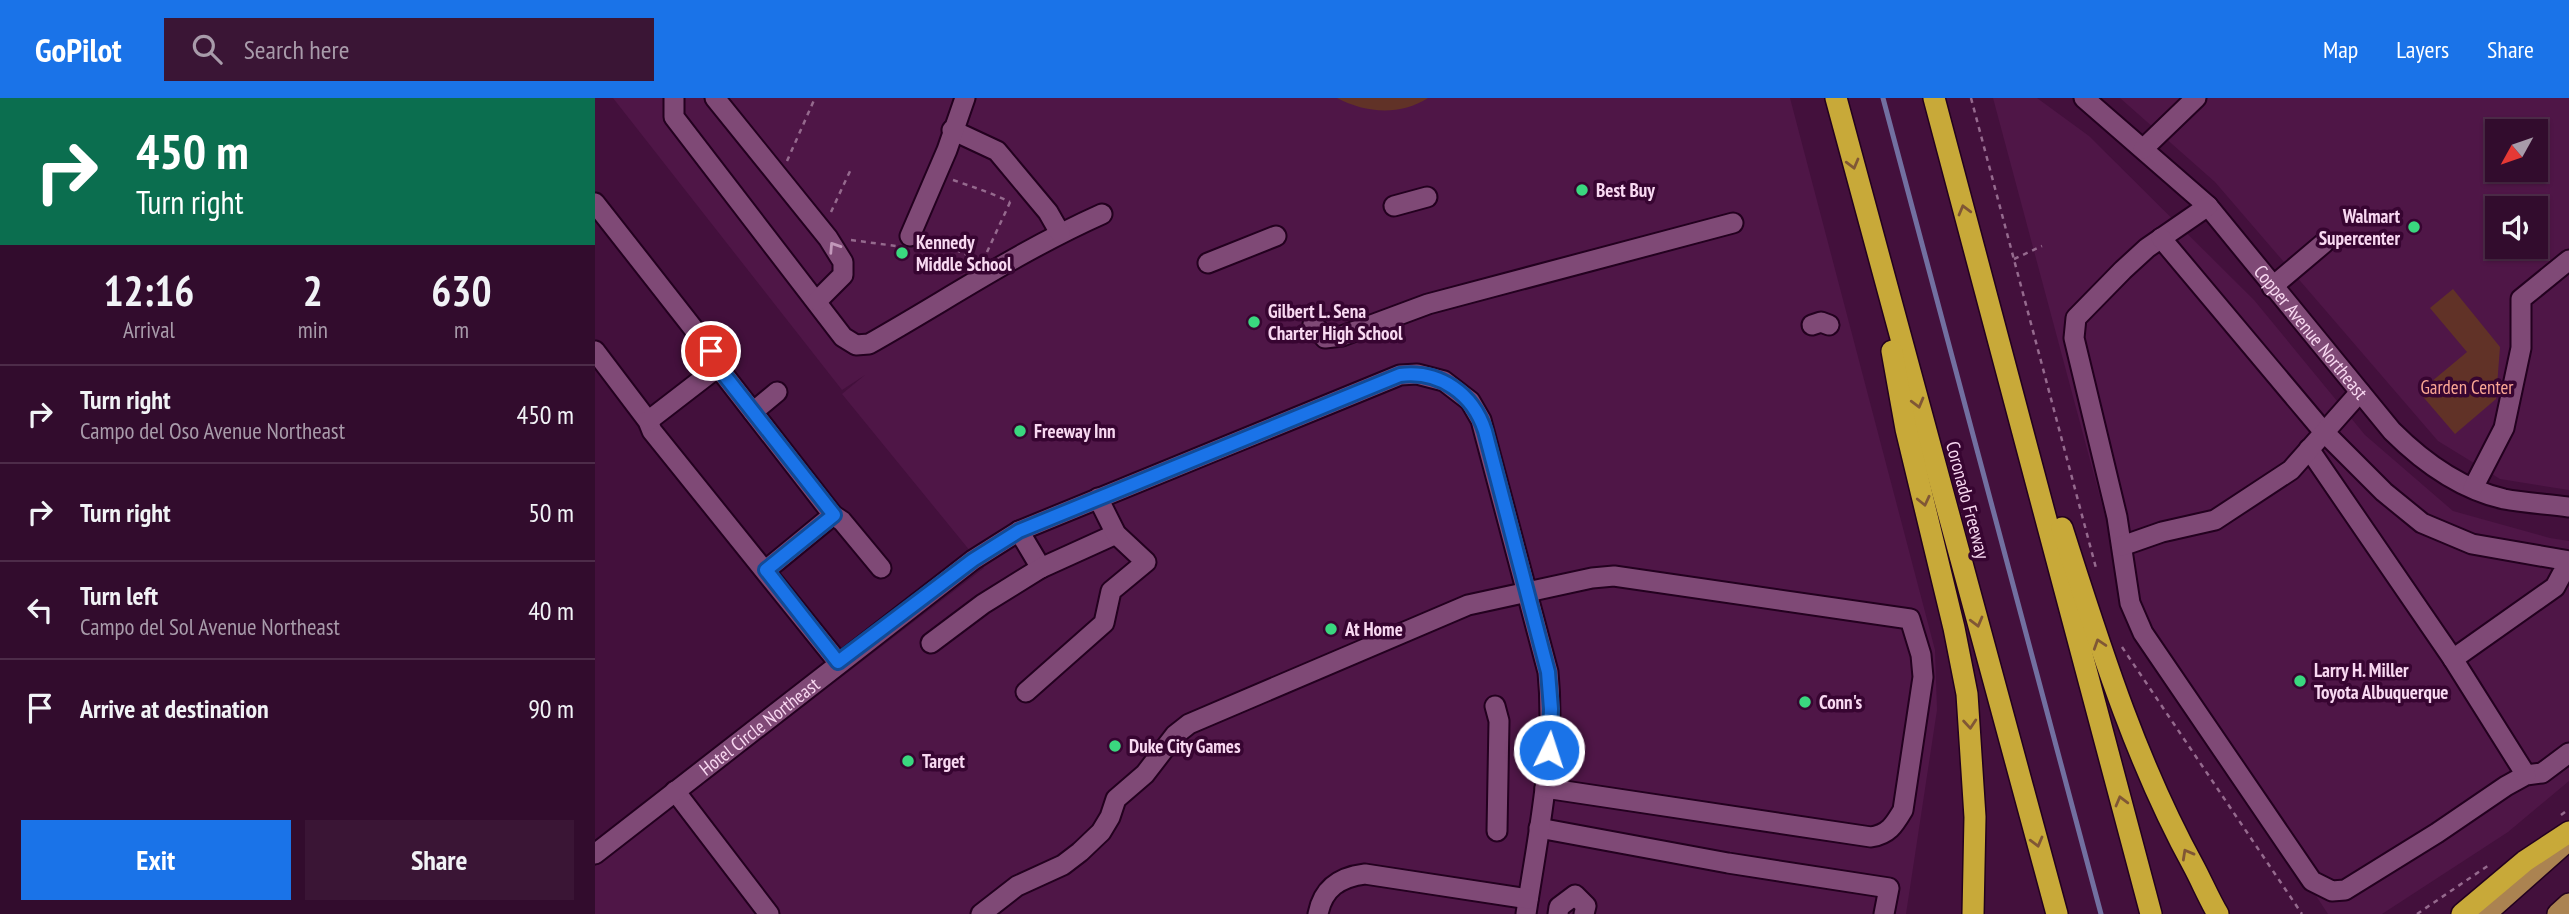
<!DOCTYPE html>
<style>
:root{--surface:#320c2d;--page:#3a1535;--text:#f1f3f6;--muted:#a89baa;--line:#4d2c49;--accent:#1a73e8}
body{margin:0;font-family:"PT Sans Narrow",sans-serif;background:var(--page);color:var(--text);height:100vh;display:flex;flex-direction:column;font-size:26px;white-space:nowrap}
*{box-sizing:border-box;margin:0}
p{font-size:23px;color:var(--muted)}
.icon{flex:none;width:38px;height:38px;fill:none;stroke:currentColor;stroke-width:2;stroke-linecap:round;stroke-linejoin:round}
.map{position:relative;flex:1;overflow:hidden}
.details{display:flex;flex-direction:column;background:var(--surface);width:595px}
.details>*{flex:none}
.top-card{background:#0b6e4f;color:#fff;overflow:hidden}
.needle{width:46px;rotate:230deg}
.buttons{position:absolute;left:1890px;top:21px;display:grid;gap:14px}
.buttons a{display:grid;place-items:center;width:63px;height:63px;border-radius:0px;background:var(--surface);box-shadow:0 2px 5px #0004,0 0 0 2px var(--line);font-size:35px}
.pin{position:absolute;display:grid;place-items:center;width:60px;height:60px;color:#fff;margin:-30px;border:4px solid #fff;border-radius:50%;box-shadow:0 2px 7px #0007}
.me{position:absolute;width:77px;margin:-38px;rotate:4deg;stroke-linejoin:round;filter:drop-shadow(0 0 5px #0008)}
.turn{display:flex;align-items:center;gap:24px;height:147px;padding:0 21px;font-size:32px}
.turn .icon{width:91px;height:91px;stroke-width:2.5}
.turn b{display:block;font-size:49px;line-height:60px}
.eta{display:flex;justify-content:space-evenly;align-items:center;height:119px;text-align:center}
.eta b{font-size:42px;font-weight:700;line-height:49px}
.action{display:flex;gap:14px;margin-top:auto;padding:14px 21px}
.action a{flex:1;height:80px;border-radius:0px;background:var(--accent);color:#fff;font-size:28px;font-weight:700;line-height:80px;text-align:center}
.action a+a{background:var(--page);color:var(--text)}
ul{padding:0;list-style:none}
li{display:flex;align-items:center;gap:21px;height:98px;padding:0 21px;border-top:2px solid var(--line)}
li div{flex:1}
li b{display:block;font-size:26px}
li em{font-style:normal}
header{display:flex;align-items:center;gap:42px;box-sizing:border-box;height:98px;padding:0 35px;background:var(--accent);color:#fff}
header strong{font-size:33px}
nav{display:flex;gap:38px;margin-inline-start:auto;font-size:24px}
.search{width:490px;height:63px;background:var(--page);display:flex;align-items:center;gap:18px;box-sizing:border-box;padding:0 24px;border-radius:0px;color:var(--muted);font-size:26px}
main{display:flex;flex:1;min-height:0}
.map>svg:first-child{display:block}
.built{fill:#4f1647;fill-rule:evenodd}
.garden{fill:#613227}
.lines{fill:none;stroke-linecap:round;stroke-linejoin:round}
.stream{stroke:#7270a1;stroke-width:5}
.minor-casing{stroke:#23011f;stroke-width:23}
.major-casing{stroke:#23011f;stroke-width:24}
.highway-casing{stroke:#23011f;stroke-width:24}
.path{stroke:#956a8e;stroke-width:2.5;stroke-dasharray:5 5;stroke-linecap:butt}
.minor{stroke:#7f4976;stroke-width:19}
.major{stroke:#ab8351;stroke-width:21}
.highway{stroke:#c8a939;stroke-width:21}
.oneway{stroke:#805735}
.oneway2{stroke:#c298ba}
.route-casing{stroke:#114b97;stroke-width:18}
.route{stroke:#1a73e8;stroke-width:12}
.poi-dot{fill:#3ad77f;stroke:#370531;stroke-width:2.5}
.labels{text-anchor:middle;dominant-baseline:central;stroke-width:7;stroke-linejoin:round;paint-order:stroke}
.poi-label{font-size:19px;font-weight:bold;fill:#f8d8f1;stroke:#370531;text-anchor:start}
.street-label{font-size:19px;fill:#f8d8f1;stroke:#370531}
.park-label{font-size:19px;fill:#fba794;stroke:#370531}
</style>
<header>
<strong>GoPilot</strong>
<div class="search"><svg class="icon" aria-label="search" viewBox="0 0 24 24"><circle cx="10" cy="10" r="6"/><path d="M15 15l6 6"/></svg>Search here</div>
<nav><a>Map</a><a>Layers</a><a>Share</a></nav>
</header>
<main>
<section class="details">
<div class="top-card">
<div class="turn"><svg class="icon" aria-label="right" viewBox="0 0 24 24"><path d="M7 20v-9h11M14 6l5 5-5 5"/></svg><div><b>450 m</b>Turn right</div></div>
</div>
<div class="eta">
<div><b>12:16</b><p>Arrival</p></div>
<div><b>2</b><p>min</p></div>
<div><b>630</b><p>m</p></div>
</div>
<ul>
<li><svg class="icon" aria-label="right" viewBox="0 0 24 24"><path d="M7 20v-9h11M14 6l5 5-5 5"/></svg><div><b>Turn right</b><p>Campo del Oso Avenue Northeast</p></div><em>450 m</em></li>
<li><svg class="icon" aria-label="right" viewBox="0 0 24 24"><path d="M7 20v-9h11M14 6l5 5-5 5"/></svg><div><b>Turn right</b></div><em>50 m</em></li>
<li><svg class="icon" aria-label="left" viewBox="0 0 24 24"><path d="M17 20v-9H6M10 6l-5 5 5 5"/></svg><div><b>Turn left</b><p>Campo del Sol Avenue Northeast</p></div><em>40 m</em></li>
<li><svg class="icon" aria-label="arrive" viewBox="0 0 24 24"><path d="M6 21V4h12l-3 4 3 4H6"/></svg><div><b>Arrive at destination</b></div><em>90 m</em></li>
</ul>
<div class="action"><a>Exit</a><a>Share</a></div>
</section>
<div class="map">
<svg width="1974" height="816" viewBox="0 0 1974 816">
<rect width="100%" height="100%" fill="#43103c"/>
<!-- built -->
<g class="built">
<path d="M18,0H1195L1340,552L1342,612L1311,816H0V768L389,470L247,296L270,277L247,292Z"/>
<path d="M1398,0H1442L1494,38L1659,202L1770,337L1858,413L1955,440L1974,443V683L1913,734L1787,816H1733L1616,639L1540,530Z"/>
<path d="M1525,0H1974V392L1905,381L1843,343L1620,84ZM1902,33H1941V72H1902ZM1902,110H1941V149H1902Z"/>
</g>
<!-- garden -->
<g class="garden">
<path d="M742,0H833C805,18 770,15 742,0Z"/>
<path d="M1858,191L1905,249L1901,301L1860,336L1824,294L1872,254L1835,210Z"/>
</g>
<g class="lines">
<!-- stream -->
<path class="stream" d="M1288,0L1506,816"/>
<!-- minor casing -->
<g class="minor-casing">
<g id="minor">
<path d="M79,0V19L248,239L261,247L274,246C352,202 424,153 507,116"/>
<path d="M120,0L233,140L248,164V177L222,203"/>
<path id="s1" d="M1489,0L1613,108L1797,333C1828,364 1865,391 1909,401C1930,405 1952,406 1974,409"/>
<path d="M357,32L402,53L453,114L465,135"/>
<path d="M1548,51L1601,0"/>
<path d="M0,105L116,253L123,269L238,417L247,423L286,470"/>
<path d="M799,108L832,99"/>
<path d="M1613,108L1552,150L1528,172L1481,220L1479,240L1522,419L1535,505L1548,535L1717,783L1737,793L1750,792L1842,735L1911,688L1931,677L1947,675L1974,655"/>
<path d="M315,138L352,52L370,0"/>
<path d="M1566,140L1728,333L1789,394L1827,425L1877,446L1974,463L1960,489L1858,561"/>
<path d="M613,165L681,138"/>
<path d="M1677,189L1729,145"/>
<path d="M718,226L730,240L747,238L833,206L1138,125"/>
<path d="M1217,227L1226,224L1234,227"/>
<path d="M0,253L53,323L57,333L243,564"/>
<path d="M158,314L182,294"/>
<path d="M53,323L123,269"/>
<path d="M1714,351L1858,561L1931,677"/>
<path d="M1878,390L1909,330L1926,250V201L1974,162"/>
<path d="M424,433L446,470"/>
<path d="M1527,448L1567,434L1620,422L1696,372L1765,294"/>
<path d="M171,472L238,417"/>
<path d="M336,545L388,506L446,470L521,436"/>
<path d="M431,594L509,525L516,493L551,464L521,436L503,400"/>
<path d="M900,608L904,623L902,733"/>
<path d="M80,693L174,816"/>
<path d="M944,730L1133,765L1294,790L1289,816"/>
<path id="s2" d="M0,756L378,462L424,433L805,277L822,276L849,283L875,303L886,322L953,574C961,655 943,736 931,816"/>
<path d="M386,816L422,788L468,767L485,754L506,734L515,719L521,701L550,676L580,637L594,626L873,507L997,480L1019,478L1315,521L1326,557L1328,579L1308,712C1299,727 1294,736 1276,739L950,690"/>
<path d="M723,816C728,790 745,779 770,776L933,801"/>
<path d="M963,816L964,809L980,797L991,808L989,816"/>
</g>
</g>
<!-- major casing -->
<g class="major-casing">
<g id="major">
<path d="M1890,816L1970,745"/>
<path d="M1963,816L1974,806"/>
</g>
</g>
<!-- highway casing -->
<g class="highway-casing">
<g id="highway">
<path d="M1241,0L1462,816"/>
<path d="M1339,0L1556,816"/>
<path d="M1297,253L1311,331L1359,530L1372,596L1380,719L1378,816"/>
<path d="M1467,430C1504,545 1540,662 1599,769C1607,784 1614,801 1623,816"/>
<path d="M1867,816L1930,763L1974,734"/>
</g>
</g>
<!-- path -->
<g class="path">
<path d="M1376,0L1501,470"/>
<path d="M192,63L220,0"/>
<path d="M358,82C378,89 397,95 415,104"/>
<path d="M236,114L256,71"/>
<path d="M333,140L382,161"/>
<path d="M256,142L301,148"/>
<path d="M392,154L417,100"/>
<path d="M1419,161L1447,148"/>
<path d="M1527,549L1707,816"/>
<path d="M1966,717L1974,711"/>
<path d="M1822,816L1894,767"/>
</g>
<!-- minor -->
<use href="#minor" class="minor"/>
<!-- major -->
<use href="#major" class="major"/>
<!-- highway -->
<use href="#highway" class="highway"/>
</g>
<!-- one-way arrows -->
<defs><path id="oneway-chevron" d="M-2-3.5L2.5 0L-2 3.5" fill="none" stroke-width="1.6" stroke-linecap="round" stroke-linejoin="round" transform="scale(1.75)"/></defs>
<g class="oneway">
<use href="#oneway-chevron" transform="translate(1258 66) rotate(75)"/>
<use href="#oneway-chevron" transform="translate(1369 112) rotate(-105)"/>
<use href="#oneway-chevron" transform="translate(1323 305) rotate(75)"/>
<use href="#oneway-chevron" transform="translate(1329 403) rotate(77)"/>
<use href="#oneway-chevron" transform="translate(1382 524) rotate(75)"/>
<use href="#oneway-chevron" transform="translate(1504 546) rotate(-108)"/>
<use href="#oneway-chevron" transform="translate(1375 626) rotate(85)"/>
<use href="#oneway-chevron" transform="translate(1526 703) rotate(-105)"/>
<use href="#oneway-chevron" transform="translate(1442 744) rotate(75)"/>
<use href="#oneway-chevron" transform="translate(1592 756) rotate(-119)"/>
</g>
<use class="oneway2" href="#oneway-chevron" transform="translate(239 149) rotate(-123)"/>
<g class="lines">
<!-- route casing -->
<g class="route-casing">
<path id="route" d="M116,253L123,269L239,417L171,472L243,564L378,462L424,433L805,277C845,272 878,296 890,333L953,574L956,611L954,652"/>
</g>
<!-- route -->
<use href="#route" class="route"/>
</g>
<!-- markers -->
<g class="poi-dot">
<circle cx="987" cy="92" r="7"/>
<circle cx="1819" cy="129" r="7"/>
<circle cx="307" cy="155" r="7"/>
<circle cx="659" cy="224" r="7"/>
<circle cx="425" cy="333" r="7"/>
<circle cx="736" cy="531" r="7"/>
<circle cx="1705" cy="583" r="7"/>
<circle cx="1210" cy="604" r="7"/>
<circle cx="520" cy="648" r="7"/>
<circle cx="313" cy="663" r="7"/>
</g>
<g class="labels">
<!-- poi labels -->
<g class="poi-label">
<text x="1001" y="92">Best Buy</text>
<text x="1805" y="118" text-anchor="end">Walmart<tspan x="1805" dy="22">Supercenter</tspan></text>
<text x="321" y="144">Kennedy<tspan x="321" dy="22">Middle School</tspan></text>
<text x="673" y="213">Gilbert L. Sena<tspan x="673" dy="22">Charter High School</tspan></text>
<text x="439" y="333">Freeway Inn</text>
<text x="750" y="531">At Home</text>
<text x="1719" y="572">Larry H. Miller<tspan x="1719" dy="22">Toyota Albuquerque</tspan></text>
<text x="1224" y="604">Conn's</text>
<text x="534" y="648">Duke City Games</text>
<text x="327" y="663">Target</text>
</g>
<!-- street labels -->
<g class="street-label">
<text stroke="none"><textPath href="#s1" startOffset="327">Copper Avenue Northeast</textPath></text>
<text transform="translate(1373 402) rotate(75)">Coronado Freeway</text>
<text stroke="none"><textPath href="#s2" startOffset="208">Hotel Circle Northeast</textPath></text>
</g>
<!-- park labels -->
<g class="park-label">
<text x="1872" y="289">Garden Center</text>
</g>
</g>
</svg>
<div class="buttons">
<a><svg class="needle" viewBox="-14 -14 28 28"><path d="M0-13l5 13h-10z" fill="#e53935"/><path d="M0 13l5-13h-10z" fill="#a89baa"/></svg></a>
<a><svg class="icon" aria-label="sound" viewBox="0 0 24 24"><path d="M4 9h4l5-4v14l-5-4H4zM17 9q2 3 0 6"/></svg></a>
</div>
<div class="pin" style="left:116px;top:253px;background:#d93025"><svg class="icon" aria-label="arrive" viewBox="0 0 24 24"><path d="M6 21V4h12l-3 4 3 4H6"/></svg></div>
<svg class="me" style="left:954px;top:652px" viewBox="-20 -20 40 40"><circle r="17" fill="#1a73e8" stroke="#fff" stroke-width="3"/><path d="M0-11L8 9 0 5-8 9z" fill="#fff"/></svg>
</div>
</main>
